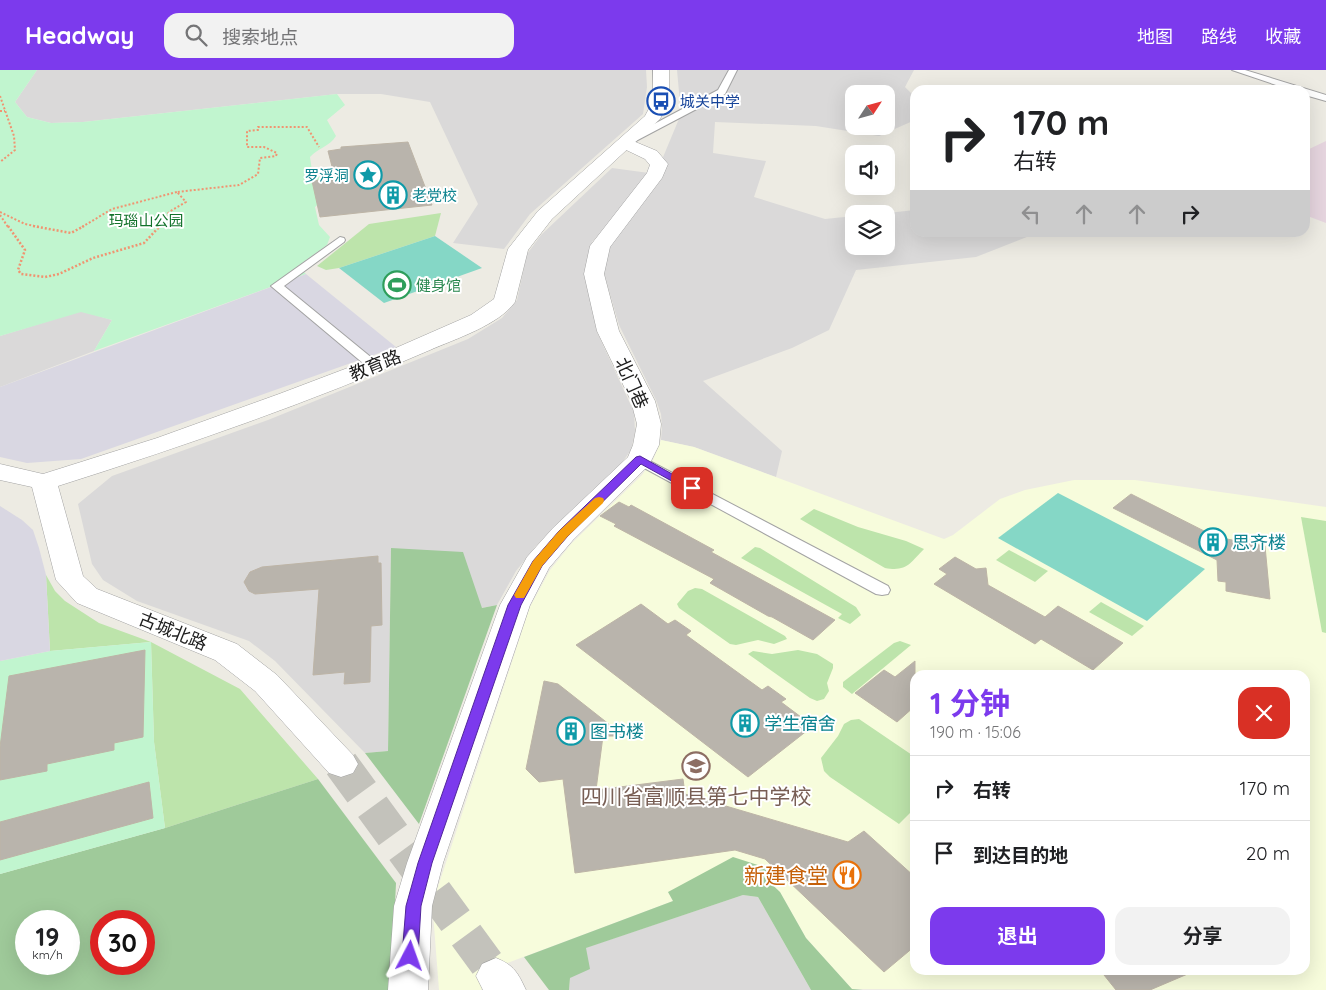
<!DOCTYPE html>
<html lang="zh">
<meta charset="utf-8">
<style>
:root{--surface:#fff;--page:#f2f2f2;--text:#202124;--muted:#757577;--line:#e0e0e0;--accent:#7c3aed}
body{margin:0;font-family:Quicksand,"Noto Sans SC",sans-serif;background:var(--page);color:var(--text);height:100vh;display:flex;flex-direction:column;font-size:19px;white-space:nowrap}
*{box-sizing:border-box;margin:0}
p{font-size:16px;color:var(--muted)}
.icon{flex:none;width:28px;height:28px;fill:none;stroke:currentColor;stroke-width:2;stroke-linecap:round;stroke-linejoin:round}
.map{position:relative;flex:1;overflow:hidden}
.details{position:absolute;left:910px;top:600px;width:400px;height:305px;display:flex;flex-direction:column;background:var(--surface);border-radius:15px;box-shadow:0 5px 20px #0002}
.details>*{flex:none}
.top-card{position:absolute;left:910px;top:15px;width:400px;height:152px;border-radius:15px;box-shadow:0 5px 20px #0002;background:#fff;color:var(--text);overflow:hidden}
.needle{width:32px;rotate:54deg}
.fabs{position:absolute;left:845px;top:15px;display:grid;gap:10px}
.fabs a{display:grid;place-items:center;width:50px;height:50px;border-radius:10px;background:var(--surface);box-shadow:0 5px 20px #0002;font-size:25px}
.speed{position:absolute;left:15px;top:840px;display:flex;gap:10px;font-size:25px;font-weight:700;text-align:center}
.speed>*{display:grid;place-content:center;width:65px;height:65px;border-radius:50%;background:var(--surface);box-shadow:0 5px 20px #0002;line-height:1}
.speed small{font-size:12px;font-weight:400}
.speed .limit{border:8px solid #d22;background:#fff;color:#111}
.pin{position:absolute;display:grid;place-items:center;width:42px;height:42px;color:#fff;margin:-21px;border-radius:10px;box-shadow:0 2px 8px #0006}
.me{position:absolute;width:55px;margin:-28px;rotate:4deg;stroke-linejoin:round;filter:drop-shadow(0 0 4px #0008)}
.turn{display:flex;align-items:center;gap:18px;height:105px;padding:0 20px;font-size:22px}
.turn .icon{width:65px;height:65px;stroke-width:2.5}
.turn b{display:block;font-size:35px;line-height:42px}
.lanes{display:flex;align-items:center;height:48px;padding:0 20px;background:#0003;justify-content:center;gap:25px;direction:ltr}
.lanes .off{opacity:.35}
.round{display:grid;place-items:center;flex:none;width:52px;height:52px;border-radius:15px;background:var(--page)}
.summary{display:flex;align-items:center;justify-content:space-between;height:85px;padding:0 20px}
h1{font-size:30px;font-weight:700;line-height:38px;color:var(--accent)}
.primary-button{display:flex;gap:10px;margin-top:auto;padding:10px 20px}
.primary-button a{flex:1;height:58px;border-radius:15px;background:var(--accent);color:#fff;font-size:20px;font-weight:700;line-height:58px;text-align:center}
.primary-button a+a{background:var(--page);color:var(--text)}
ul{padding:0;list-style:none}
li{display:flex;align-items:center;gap:15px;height:65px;padding:0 20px;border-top:1px solid var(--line)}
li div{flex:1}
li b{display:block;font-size:19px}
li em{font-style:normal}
header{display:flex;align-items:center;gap:30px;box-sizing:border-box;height:70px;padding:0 25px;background:var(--accent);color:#fff}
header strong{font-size:24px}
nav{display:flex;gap:28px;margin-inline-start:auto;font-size:18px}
.search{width:350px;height:45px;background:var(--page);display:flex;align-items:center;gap:12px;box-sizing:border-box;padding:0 18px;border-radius:15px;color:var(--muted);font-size:19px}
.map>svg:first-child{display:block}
.residential{fill:#dad9d9;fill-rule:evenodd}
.industrial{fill:#e6d5df}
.education{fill:#f7fcdc;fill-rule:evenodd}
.grass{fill:#bde4ab}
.forest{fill:#9fca9a;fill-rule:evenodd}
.park{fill:#c1f5cf}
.pitch{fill:#85d7c6}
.plaza{fill:#d9d7e2}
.building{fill:#b9b4ac;stroke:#bdb4a6}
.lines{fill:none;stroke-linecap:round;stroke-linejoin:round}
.tertiary-tunnel{stroke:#c3c2bb;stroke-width:35;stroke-dasharray:35 18;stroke-linecap:butt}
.service-casing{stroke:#a3a3a3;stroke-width:2}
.minor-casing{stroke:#a3a3a3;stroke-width:1}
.tertiary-casing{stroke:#a3a3a3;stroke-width:1}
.path-far1{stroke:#f09471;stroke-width:2;stroke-dasharray:2 2;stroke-linecap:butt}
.path{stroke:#f09471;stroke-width:2.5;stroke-dasharray:2 2;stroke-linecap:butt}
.service{fill:#fff;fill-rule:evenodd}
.minor{fill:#fff;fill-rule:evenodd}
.tertiary{fill:#fff;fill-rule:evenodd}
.route{fill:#7c3aed;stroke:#51269a}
.slow{fill:#f59e0b}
.labels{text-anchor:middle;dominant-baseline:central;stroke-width:4;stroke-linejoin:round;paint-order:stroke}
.far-transit-label{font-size:15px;fill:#164399;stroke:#fff;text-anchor:start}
.far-culture-label{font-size:15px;fill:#0d838f;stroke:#fff;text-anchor:end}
.far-park-label{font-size:15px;fill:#12722b;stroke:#fff}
.far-leisure-label{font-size:15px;fill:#27864d;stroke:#fff;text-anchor:start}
.street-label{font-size:18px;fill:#1c1c1c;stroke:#fff}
.culture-label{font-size:18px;fill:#0d838f;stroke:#fff;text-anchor:start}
.near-education-label{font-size:21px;fill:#785e54;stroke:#fff}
.near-food-label{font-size:21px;fill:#c56008;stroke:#fff;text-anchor:end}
</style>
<header>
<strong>Headway</strong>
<div class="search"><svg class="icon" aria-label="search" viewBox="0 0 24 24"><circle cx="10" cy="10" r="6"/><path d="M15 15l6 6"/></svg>搜索地点</div>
<nav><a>地图</a><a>路线</a><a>收藏</a></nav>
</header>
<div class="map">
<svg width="1326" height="920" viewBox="0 0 1326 920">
<rect width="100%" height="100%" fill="#edebe3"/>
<!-- residential -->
<g class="residential">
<path d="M37,0H646L647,17L643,44L530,144L504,179L453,173L478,134L430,32L381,24H337L83,52L51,53L27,47L15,32Z"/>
<path d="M677,0H914L905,17L915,27V50L879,66L816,56L715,52L713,83L766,91L754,127L825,149L854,146V176H886V144H878L915,140V162L1037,163L976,187L856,200L829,260L792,278L703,311L782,381L776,407L694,377L661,370L662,357L661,344L656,330L619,255L603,200L600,176L656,104L681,44ZM854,24H886V56H854Z"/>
<path d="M612,98L649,103L622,140L592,172L585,201L597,262L634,342L635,362L631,380L621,394L536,476L516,501L497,535L482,538L391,478L388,681L365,683L275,591L249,571L137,531L103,510L92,494L78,434L112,406L268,350L468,269L502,248L517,230L527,184L541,165Z"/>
<path d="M81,241L112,250L94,281L0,317V266Z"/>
<path d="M743,825L758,827L811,920H569L570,908L585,878Z"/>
</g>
<!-- industrial -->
<path class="industrial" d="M1326,71V153L1305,145V81Z"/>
<!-- education -->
<path class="education" d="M661,370L694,377L944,469L953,465L1000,429L1025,420L1074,410H1135L1326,437V920L852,919L806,868L780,822L764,807L668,822L673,831L502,895L481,920H439L433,843L435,826L530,537L550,500L572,473L642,405L653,390ZM915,605H1305V900H915Z"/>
<!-- grass -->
<g class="grass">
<path d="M441,143L435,166L339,198L326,200L317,196L369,154Z"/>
<path d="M814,439L858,457L906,471L924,479C910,493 907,502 885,498L800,449Z"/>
<path d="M1301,447L1326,451V563L1322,562Z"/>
<path d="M755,477L760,478L856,537L861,545L850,554L838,548L842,544L741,488Z"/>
<path d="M1009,480L1048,501L1035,512L996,490Z"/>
<path d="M46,505L55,521L65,531L99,553L151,572L240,619L318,709L165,758L154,672L151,572L50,581Z"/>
<path d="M695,518L702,519L785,566L787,569L774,574L758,570L736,575L730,574L679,538L677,534L688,521Z"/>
<path d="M1101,532L1144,556L1132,566L1089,542Z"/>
<path d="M900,571L911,575L852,624L843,617V612L894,573Z"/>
<path d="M798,580L817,584L833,594V598L827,613L829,621L824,629L817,631L810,628L748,584L753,581L772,584Z"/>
<path d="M859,649L915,687V738L899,754L830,707L824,701L821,688L838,666L844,654L851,650Z"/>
</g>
<!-- forest -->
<g class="forest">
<path d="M391,478L463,482L482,538L497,535L419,754L365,683L388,681Z"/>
<path d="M318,709L396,813L391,920H0V804L165,758ZM26,851H69V894H26ZM101,851H144V894H101Z"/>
<path d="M733,787L767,798L764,807L780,822L806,868L852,919L863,920H811L758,827L743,825L586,878L590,899L570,908L569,920H549L524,887L673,831L668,822Z"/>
</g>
<!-- park -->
<g class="park">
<path d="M0,0H37L15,32L27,47L51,53L83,52L337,24L345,35L327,50L336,66C329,77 318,78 310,87L312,101L322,110L327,127L315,137L319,155L330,167L327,175L298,196L306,204L94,281L112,250L81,242L0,266Z"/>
<path d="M151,572L154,672L165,758L0,804V591L50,581Z"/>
</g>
<!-- pitch -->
<g class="pitch">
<path d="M435,166L482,198L384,233L339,198Z"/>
<path d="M1058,423L1205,499L1147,551L998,468Z"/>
</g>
<!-- plaza -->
<g class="plaza">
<path d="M306,204L396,277L81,389L27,393L0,387V317Z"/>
<path d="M0,436L22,450L33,460L39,478L46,505L50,581L0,591Z"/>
</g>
<!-- building -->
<g class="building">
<path d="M408,72L432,135L320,147L312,111L335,108L328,81L341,79V77Z"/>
<path d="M1131,424L1216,467L1265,476L1270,529L1226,521V512L1218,511L1217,490L1113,438Z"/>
<path d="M619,432L629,437L631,435L714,480L711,482L835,550L813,570L772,547L768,546L710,513L714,509L614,456L616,454L600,446Z"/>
<path d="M378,486V493H381L382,555L371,556L370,612L344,614L345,602L313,605L319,519L255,524L249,521L244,512L250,502L262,497Z"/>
<path d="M955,487L976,499L986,498L988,515L1045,547L1058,536L1123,573L1093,600L1041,569L1035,574L934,514L947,504L939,499Z"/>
<path d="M641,534L668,554L675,550L691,561L686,565L762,620L768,616L786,629L781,632L813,656L748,707L576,575Z"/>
<path d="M145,580L143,667L114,673V680L47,694V701L0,710V677L9,606Z"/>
<path d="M915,591V636L897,652L855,623L884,600L895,607Z"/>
<path d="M544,611L558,614L624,666H603L596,720L683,709L685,724L848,772L864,761L915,807V876L884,902L765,789L735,780L575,803L563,709L539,712L526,699Z"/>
<path d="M149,712L153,748L0,790V752Z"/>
<path d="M1100,900H1197L1150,920H1116Z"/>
</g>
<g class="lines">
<!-- tertiary-tunnel -->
<path class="tertiary-tunnel" d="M341,694L496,906"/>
<!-- service casing -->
<g class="service-casing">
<g id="service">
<path d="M729,0H737L725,24L632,73H626V69L718,20Z"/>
<path d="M1232,0H1245L1326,25V31L1305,25V20H1291Z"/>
<path d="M340,167L344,168L345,170L344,172L284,216L378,293L380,296L378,299H370L271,216Z"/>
<path d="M640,386L888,516L890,520L888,524L882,525L876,524L635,393L633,390Z"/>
</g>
</g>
<!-- minor casing -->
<g class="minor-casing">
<path id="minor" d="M626,68L657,81L668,94L662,108L610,177L604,204L619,261L655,331L661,354L659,375L649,395L573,470L549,498L530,535L443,793L432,836L428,920H388L394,836L407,793L500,535L527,487L553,458L628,387L633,375L637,354L631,331L597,261L584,204L590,176L647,103L650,95L645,89L620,77L617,73L620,69Z"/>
</g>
<!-- tertiary casing -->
<g class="tertiary-casing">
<g id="tertiary">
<path d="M653,0H669V31L660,49L552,149L528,180L515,232C499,255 455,269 430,280C309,333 184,376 58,416L83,506L97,519L237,574L277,605L353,685L358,694L353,703L341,707L329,703L255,621L215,590L77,533L56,510L32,417L0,410V394L43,404L157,368L279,324L366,291L471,245L494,229L508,179L538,141L645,46L653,31Z"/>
<path d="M496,888C514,895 518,903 526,920H483L476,906L482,894Z"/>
</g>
</g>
<!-- path-far1 -->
<g class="path-far1">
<path d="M0,26L14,66L15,80L0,92"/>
<path d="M0,41H5"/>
<path d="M0,142L25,154L39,157"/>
<path d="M0,145L8,157"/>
<path d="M82,157L112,139L177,122"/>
<path d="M159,157L169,142L186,132L177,122L239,115L258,104L260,88L276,86L277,83L264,77H247V61L258,60V57H307L319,77"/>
</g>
<!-- path -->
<g class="path">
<path d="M8,156L25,180L18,200L21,204L45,207L59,204L93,188L144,173L160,156"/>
<path d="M33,156L71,163L84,156"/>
</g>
<!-- service -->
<use href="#service" class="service"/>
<!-- minor -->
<use href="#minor" class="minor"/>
<!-- tertiary -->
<use href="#tertiary" class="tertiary"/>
</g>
<!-- route -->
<path class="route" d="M640,386L697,418L692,421L688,420L641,394L567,467L542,496L521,535L432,793L421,836L418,886L416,892L410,894L404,892L402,886L406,836L418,793L508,535L533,491L559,461L636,387Z"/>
<!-- slow -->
<path class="slow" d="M599,427L603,428L604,430L603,433L567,467L542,496L524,528H516L514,525L533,491L559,461L595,428Z"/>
<!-- icons -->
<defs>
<g id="bus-ring" transform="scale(1.4375)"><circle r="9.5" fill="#fff" stroke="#1a4fb4" stroke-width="1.5"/><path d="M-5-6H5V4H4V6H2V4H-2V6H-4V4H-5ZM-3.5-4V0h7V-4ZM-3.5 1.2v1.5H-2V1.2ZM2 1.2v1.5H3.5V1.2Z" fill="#1a4fb4"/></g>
<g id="sight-ring" transform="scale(1.4375)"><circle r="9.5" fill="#fff" stroke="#0f9aa8" stroke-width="1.5"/><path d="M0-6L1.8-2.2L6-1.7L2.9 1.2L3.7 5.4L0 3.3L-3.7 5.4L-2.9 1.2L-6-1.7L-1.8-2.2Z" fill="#0f9aa8"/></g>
<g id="building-ring" transform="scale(1.4375)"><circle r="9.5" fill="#fff" stroke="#0f9aa8" stroke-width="1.5"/><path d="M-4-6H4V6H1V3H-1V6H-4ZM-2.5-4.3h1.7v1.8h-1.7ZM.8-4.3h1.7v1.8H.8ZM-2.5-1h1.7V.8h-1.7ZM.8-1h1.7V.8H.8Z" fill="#0f9aa8"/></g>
<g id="stadium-ring" transform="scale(1.4375)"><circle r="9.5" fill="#fff" stroke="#2e9e5b" stroke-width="1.5"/><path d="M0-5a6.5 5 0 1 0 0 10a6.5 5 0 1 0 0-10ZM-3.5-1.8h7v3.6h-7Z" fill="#2e9e5b"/></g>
<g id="school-ring" transform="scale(1.4375)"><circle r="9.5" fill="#fff" stroke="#8d6e63" stroke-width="1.5"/><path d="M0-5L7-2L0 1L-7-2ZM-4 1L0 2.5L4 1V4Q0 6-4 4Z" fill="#8d6e63"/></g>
<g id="restaurant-ring" transform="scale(1.4375)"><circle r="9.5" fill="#fff" stroke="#e8710a" stroke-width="1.5"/><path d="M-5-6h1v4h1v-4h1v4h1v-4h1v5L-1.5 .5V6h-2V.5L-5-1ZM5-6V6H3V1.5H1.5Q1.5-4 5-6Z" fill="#e8710a"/></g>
</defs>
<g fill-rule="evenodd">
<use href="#bus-ring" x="661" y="31"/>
<use href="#sight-ring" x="368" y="105"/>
<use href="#building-ring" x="393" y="125"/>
<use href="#stadium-ring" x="397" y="215"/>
<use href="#building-ring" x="1213" y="472"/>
<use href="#building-ring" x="745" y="653"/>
<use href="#building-ring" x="571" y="661"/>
<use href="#school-ring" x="696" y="696"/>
<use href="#restaurant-ring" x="847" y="805"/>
</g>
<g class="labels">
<!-- far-transit labels -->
<g class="far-transit-label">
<text x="680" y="31">城关中学</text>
</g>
<!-- far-culture labels -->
<g class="far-culture-label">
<text x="349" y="105">罗浮洞</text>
<text x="412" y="125" text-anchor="start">老党校</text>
</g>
<!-- far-park labels -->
<g class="far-park-label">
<text x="146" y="150">玛瑙山公园</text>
</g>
<!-- far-leisure labels -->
<g class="far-leisure-label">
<text x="416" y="215">健身馆</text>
</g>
<!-- street labels -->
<g class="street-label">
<text transform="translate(375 295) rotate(-22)">教育路</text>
<text transform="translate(632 313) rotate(66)">北门巷</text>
<text transform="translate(173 561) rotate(22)">古城北路</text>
</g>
<!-- culture labels -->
<g class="culture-label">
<text x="1232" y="472">思齐楼</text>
<text x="764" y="653">学生宿舍</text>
<text x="590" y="661">图书楼</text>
</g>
<!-- near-education labels -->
<g class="near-education-label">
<text x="696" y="726">四川省富顺县第七中学校</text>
</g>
<!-- near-food labels -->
<g class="near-food-label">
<text x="828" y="805">新建食堂</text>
</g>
</g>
</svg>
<div class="fabs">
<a><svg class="needle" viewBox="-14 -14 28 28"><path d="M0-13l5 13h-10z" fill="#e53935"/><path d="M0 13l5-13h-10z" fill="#757577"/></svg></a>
<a><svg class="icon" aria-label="sound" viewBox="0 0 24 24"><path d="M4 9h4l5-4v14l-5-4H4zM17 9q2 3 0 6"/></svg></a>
<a><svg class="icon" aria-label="layers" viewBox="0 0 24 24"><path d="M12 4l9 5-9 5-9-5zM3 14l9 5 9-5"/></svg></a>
</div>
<div class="speed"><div>19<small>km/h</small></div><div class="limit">30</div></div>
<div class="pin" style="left:692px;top:418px;background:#d93025"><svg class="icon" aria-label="arrive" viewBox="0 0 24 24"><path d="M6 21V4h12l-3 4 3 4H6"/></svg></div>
<svg class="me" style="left:410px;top:886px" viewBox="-20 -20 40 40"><path d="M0-17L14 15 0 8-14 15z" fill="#7c3aed" stroke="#fff" stroke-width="4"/></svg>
<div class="top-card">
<div class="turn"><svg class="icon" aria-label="right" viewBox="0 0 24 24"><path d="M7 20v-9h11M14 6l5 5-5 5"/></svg><div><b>170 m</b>右转</div></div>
<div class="lanes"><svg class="icon off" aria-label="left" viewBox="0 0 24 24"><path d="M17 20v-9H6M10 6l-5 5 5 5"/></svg><svg class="icon off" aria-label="ahead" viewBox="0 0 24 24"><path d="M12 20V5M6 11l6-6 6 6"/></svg><svg class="icon off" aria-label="ahead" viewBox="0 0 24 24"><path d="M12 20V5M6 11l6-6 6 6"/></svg><svg class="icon" aria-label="right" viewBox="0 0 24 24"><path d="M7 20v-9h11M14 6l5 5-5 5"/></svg></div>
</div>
<section class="details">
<div class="summary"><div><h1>1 分钟</h1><p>190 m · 15:06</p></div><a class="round" style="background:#d93025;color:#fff"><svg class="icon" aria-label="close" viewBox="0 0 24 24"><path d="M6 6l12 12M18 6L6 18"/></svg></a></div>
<ul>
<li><svg class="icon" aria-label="right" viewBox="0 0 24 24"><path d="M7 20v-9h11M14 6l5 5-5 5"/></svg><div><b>右转</b></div><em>170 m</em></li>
<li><svg class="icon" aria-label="arrive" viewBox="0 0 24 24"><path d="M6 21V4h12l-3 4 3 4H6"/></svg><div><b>到达目的地</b></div><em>20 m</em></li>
</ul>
<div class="primary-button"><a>退出</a><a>分享</a></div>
</section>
</div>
